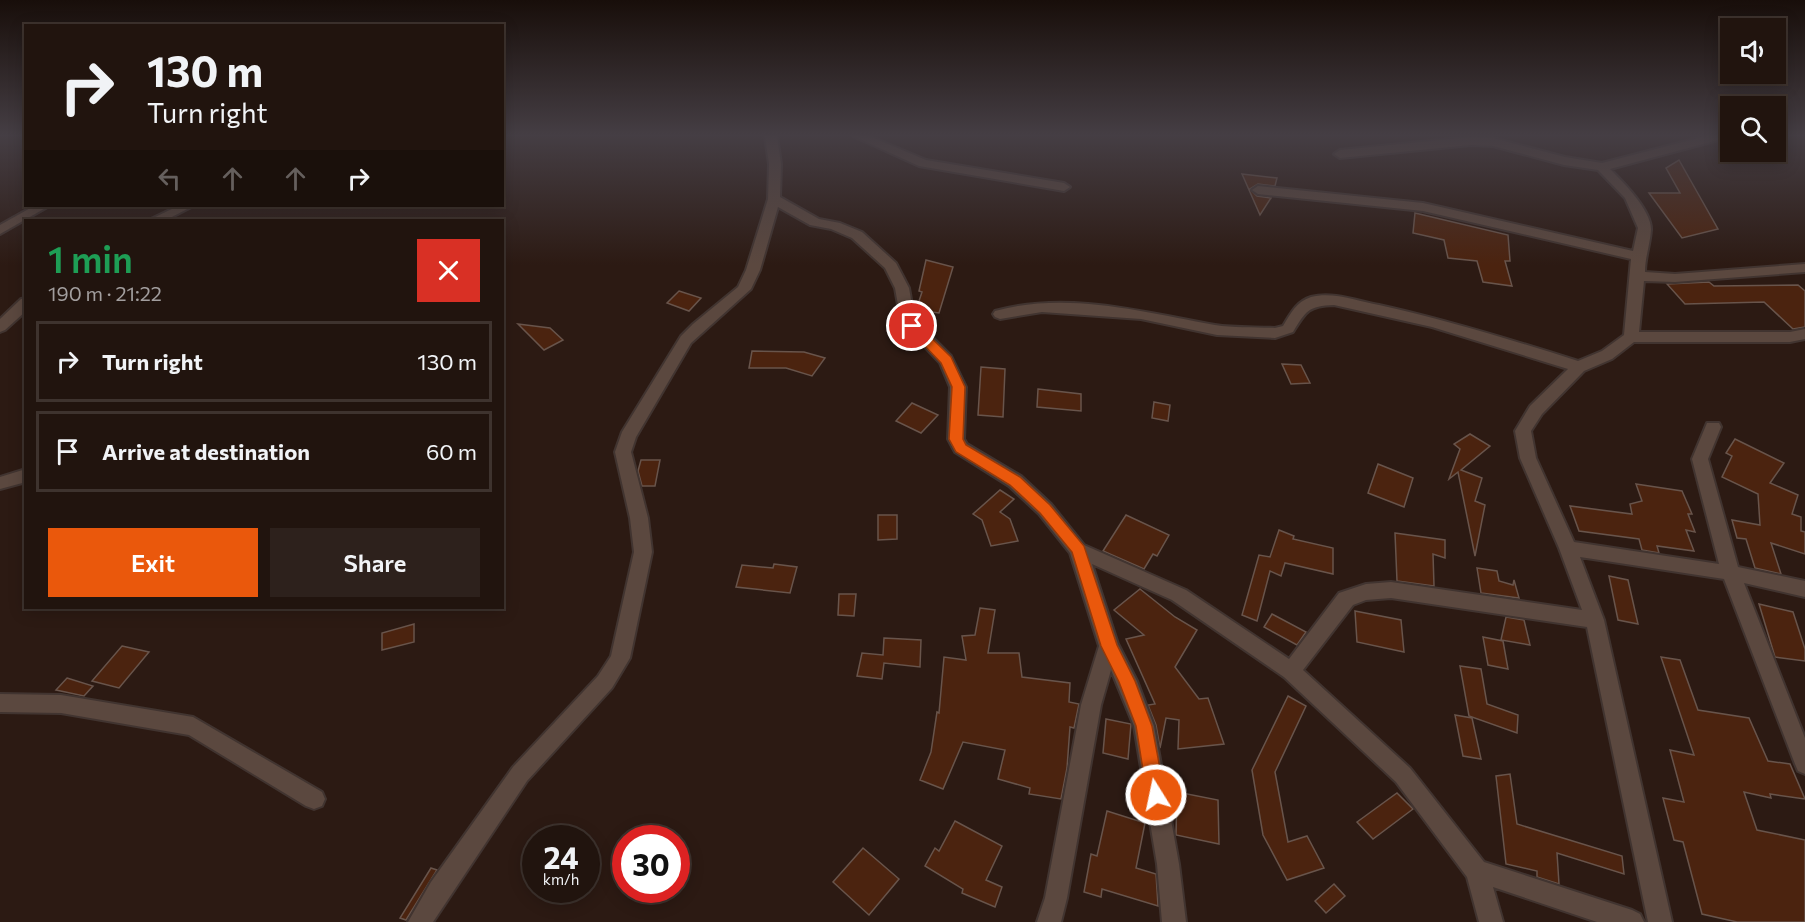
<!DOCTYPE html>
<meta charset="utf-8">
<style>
:root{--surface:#21140e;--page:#2d211c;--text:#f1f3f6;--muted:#a29e9e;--line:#3e332e;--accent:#ea580c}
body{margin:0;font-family:Commissioner,sans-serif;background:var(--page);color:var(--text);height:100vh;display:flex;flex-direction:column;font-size:22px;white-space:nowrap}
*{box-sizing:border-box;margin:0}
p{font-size:20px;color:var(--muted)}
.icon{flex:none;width:33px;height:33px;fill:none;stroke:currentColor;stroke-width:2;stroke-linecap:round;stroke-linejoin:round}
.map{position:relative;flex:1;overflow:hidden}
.drawer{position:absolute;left:24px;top:219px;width:480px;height:390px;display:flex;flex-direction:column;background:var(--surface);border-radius:0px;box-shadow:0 3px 15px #0003,0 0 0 2px var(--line)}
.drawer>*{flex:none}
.top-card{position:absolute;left:24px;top:24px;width:480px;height:183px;border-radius:0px;box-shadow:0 3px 15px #0003,0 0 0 2px var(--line);background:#21140e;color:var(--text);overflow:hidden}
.tools{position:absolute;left:1720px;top:18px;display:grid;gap:12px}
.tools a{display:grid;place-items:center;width:66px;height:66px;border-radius:0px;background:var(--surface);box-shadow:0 3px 15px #0003,0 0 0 2px var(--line);font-size:30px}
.speed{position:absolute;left:522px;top:825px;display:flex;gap:12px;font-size:30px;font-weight:700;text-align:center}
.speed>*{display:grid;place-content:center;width:78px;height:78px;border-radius:50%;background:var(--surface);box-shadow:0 3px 15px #0003,0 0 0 2px var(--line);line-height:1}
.speed small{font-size:15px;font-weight:400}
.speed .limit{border:9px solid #d22;background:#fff;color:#111}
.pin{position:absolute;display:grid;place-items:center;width:51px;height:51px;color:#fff;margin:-26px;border:3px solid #fff;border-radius:50%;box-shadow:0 2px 6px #0007}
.me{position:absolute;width:66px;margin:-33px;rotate:350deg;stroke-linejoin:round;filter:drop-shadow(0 0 4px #0008)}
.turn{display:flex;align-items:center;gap:21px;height:126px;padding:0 24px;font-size:27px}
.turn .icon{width:78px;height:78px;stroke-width:2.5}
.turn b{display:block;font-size:42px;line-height:51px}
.lanes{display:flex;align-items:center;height:57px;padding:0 24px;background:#0003;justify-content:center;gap:30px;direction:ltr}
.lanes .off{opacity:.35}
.round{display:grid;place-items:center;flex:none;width:63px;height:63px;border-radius:0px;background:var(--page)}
.head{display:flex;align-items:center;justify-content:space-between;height:102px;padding:0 24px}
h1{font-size:36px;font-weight:600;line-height:45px;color:#1e9e55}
.action{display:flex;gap:12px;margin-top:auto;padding:12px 24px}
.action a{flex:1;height:69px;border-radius:0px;background:var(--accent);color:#fff;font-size:24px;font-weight:600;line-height:69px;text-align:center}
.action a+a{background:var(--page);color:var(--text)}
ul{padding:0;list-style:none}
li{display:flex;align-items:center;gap:18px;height:81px;margin:0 12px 9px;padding:0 12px;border:3px solid var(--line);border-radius:0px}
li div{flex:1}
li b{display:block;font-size:22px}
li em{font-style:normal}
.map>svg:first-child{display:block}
.building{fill:#4b230f;stroke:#68544b;stroke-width:1.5}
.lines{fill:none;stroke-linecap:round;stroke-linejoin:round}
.minor-casing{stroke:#413430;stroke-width:4}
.minor{fill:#5b483f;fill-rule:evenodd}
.route{fill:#ea580c;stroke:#983908;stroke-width:1.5}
</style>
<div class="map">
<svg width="1805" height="922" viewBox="0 0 1805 922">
<rect width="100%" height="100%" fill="#2c1a13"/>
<!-- building -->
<g class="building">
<path d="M1679,160L1718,229L1682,238L1649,193H1680L1666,168Z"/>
<path d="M1242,174L1277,178L1275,186L1258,184L1250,189L1257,196L1271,198L1260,215Z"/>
<path d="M1415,213L1508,235L1510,261H1505L1512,286L1483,282L1477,261L1448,258L1444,240L1413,233Z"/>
<path d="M926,260L953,267L939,313L916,310L922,292L919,291Z"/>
<path d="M1709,282L1714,286L1798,285L1805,291V327L1793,329L1764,302L1685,304L1667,284Z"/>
<path d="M679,291L701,298L689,311L667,303Z"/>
<path d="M518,324L550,328L563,340L544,350Z"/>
<path d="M752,351L804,352L825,358L812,376L786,368H749Z"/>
<path d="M1282,364L1301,365L1310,383L1291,384Z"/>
<path d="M981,367L1005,369L1003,417L978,415Z"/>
<path d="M1038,389L1081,394V411L1037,407Z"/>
<path d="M1154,402L1170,405L1168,421L1152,418Z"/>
<path d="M912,403L938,415L921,433L896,421Z"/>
<path d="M1470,434L1490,446L1461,470L1482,478L1475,501L1485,505L1475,556L1458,472L1449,479L1460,449L1454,444Z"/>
<path d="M1735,439L1784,463L1770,483L1798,495L1792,514L1801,517V531L1805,532V554L1771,543L1781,574L1755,568L1746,539L1737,538L1732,520L1760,525L1758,494L1722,477L1732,456L1726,453Z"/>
<path d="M641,460H660L655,486H642L638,471Z"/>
<path d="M1378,464L1413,478L1404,507L1368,493Z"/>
<path d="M1636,484L1682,491L1692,514H1688L1695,532L1686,530L1694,551L1657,546L1659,553L1642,550L1639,539L1579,531L1570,506L1632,514L1630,504L1642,501Z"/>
<path d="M1000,490L1014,499L1000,512L1010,519L1018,541L991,546L982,520L973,514Z"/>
<path d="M878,515H897V539L878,540Z"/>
<path d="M1126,515L1169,535L1157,556L1153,554L1144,569L1103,551Z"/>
<path d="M1279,530L1294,536L1293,539L1333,548V574L1285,563L1281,576L1270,571L1257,621L1242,615L1259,555L1270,557Z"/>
<path d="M1395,533L1445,540V558L1433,554L1434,586L1397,581Z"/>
<path d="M774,564L797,567L790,593L736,587L742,565L773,568Z"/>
<path d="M1477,568L1497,571L1499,581L1513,585L1514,580L1519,598L1481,593Z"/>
<path d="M1609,576L1628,580L1638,624L1618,620Z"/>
<path d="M1140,589L1175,617L1197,630L1175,667L1199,699L1208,698L1224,744L1178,749L1179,720L1166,718L1160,748L1156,725L1148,705L1155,704L1126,639L1144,635L1114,610Z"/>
<path d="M839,594H856L854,616L838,615Z"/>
<path d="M1759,604L1793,612L1805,649V661L1775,657Z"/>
<path d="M980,608L995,610L988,653H1019L1022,677L1070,683L1069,702L1079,704L1074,728L1070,727L1067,768L1061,799L1029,794L1030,788L998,779L1005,750L963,742L943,789L920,780L931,752L937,712L939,713L944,657L966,660L962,636L975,635Z"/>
<path d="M1355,611L1401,620L1404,652L1357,642Z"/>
<path d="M1272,614L1306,632L1297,645L1264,627Z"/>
<path d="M1506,617L1524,620L1530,645L1501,640Z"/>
<path d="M414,624V642L382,650V633Z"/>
<path d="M1483,637L1503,641L1508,669L1488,665Z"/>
<path d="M884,638L921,640L920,667L884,663L882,679L857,676L862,653L883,655Z"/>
<path d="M122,646L149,652L119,688L92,681Z"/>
<path d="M1661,657L1680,660L1698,710L1749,718L1768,761L1790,764L1805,799L1770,794L1771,798L1744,792L1757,830L1805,840V922H1737L1702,914L1683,842L1674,840L1663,798L1684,802L1670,750L1694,755Z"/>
<path d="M1460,666L1481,669L1487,704L1518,715L1517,733L1469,716Z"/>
<path d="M67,678L93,686L84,696L56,690Z"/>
<path d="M1288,696L1306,706L1275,772L1288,842L1307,836L1324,868L1287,880L1263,835L1252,770Z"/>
<path d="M1455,715L1472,718L1481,759L1463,756Z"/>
<path d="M1106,719L1131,724L1128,759L1103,753Z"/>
<path d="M1510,774L1517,824L1622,856L1624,874L1557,853L1559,884L1537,877V871L1506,864L1496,776Z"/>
<path d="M1177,792L1218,800L1219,844L1176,835Z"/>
<path d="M1397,793L1413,809L1373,839L1357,822Z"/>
<path d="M1107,811L1145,823L1136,868L1156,874L1158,906L1102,889L1101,897L1084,892L1091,854L1097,856Z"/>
<path d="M955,821L1002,846L986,880L1002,887L995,907L962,893L963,889L925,866L935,848L939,851Z"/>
<path d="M863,848L899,879L869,915L833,882Z"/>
<path d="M431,868L437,870L406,920L400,918Z"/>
<path d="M1334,884L1345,896L1326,913L1315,901Z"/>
</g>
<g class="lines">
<!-- minor casing -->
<g class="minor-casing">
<g id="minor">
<path d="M765,136H777L781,164L780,197L819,219L840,223L862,232L896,263L909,288L914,316L918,323L951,356L966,387L964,439L967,444L1021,476L1051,504L1084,545L1186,590L1289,659L1339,593L1366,584L1391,582L1582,610L1559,548L1520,458L1515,431L1530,406L1568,369L1432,327L1334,305C1308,306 1306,311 1293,332L1275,338L1217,335L1141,319L1042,312L1000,319L995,317L993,314L995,311C1067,291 1143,312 1215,325C1234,328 1255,327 1275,328L1283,326C1291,313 1296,302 1311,297C1332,291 1358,301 1379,305C1447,320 1512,340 1578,361L1602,351L1624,335L1631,259L1423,211L1258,194L1252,190L1258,186L1423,203L1633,251L1638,228L1625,198L1598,170L1564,165L1493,146L1471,145L1340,158L1334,154L1340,150L1471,137L1493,138L1565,157L1602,163L1706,136H1724L1722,139L1610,169C1623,182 1652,211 1651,230C1650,245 1645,257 1645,272L1675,274L1805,264V272L1675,282L1644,281L1639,332H1790L1805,329V339L1790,342H1634L1612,359L1584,371L1542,414L1531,431L1536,458L1574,542L1719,564L1692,459L1707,423H1719L1721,427L1708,459L1738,567L1805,581V597L1744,583L1805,738V774L1798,771L1795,764L1724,579L1580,557L1604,620L1672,922H1648L1587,627L1391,598L1366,600L1353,605L1303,670L1410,768L1484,862L1632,910L1640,914L1644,922H1597L1493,887L1503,922H1479L1467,877L1396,782L1284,677L1172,600L1092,564L1118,644L1137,681L1154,726L1179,864L1186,922H1162L1157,864L1134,726L1111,670L1101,705L1067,898L1061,922H1037L1045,898L1081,705L1099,646L1070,553L1039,514L1009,486L955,452L948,439L950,387L940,363L905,326L900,316L895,288L885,268L852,238L831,229L810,225L778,207L760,270L751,289L691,343L636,437L631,452L648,518L652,552L630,658L612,688L527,781L433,922H408L431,882L513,767L598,676L611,656L634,552L630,518L615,452L622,432L681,336L693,324L738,287L746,270L768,199L769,164Z"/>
<path d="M853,136H869L926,160L1064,183L1070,187L1064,191L919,166Z"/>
<path d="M34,206H49L0,234V225Z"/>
<path d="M178,206H193L166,220H149Z"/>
<path d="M26,298V311L5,330L0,332V319L21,299Z"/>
<path d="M26,469V482L0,489V477Z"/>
<path d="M0,694L61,695L193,717L322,792L325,799L322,806L314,809L306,806L189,735L61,713L0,712Z"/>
</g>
</g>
<!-- minor -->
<use href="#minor" class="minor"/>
</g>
<!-- sky -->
<linearGradient id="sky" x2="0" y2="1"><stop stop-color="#180e0a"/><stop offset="0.51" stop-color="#453e44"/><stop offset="1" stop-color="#453e44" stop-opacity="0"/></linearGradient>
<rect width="1805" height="265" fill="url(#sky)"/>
<!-- route -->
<path class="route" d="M912,322L916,323L951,357L965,387L963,439L966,445L1020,477L1050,505L1084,546L1117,645L1135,681L1152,726L1165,795L1162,801L1156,804L1150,801L1147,795L1136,726L1119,682L1101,646L1072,552L1040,513L1010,485L956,452L949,439L952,387L941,363L906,326Z"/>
</svg>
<div class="tools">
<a><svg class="icon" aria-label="sound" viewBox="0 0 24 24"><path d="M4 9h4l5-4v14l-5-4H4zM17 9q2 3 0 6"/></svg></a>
<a><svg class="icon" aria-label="search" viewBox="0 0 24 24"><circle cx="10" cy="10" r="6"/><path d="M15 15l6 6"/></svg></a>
</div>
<div class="speed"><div>24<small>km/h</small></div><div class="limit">30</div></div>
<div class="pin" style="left:912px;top:326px;background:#d93025"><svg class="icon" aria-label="arrive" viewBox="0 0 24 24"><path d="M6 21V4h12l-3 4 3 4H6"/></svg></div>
<svg class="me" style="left:1156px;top:795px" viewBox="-20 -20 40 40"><circle r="17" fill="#ea580c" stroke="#fff" stroke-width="3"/><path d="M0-11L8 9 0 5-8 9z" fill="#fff"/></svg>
<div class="top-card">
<div class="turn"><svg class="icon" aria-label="right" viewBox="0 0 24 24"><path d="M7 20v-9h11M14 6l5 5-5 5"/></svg><div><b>130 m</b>Turn right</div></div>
<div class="lanes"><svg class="icon off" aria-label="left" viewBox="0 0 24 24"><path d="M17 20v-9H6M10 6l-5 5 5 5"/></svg><svg class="icon off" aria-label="ahead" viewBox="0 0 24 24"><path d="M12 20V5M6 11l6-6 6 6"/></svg><svg class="icon off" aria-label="ahead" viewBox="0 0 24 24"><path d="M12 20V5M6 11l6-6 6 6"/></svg><svg class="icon" aria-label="right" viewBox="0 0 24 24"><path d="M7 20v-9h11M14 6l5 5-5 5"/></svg></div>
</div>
<section class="drawer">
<div class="head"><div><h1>1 min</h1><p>190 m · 21:22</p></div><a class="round" style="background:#d93025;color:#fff"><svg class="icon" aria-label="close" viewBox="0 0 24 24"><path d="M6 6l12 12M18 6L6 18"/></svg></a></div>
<ul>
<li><svg class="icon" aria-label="right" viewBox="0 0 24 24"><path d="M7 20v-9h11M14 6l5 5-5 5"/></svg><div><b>Turn right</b></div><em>130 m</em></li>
<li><svg class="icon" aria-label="arrive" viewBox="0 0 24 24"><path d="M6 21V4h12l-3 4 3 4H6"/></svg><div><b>Arrive at destination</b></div><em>60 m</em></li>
</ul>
<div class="action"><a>Exit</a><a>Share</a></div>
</section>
</div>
